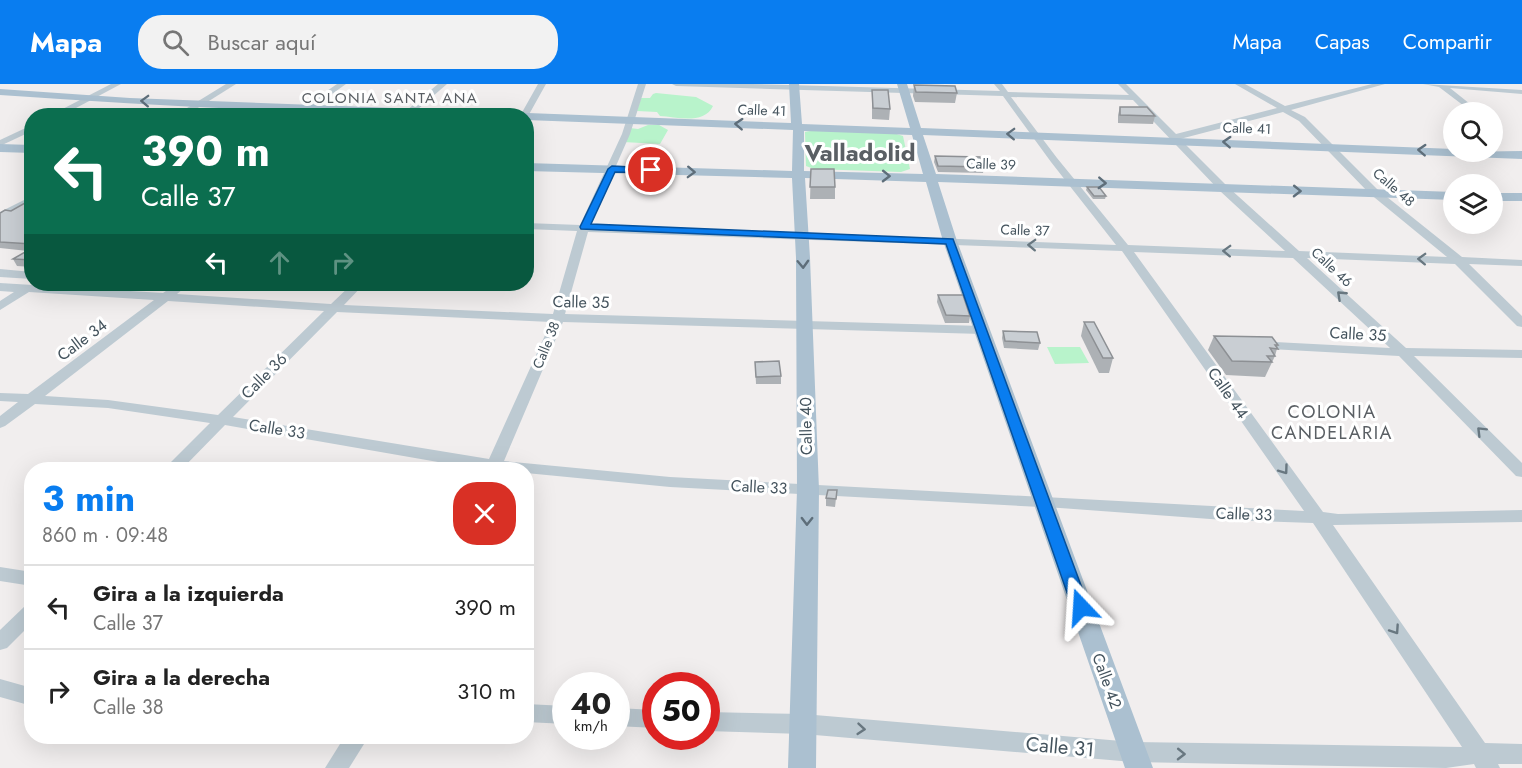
<!DOCTYPE html>
<html lang="es">
<meta charset="utf-8">
<style>
:root{--surface:#fff;--page:#f2f2f2;--text:#222;--muted:#767676;--line:#e0e0e0;--accent:#097df0}
body{margin:0;font-family:Jost,sans-serif;background:var(--page);color:var(--text);height:100vh;display:flex;flex-direction:column;font-size:22px;white-space:nowrap}
*{box-sizing:border-box;margin:0}
p{font-size:20px;color:var(--muted)}
.icon{flex:none;width:33px;height:33px;fill:none;stroke:currentColor;stroke-width:2;stroke-linecap:round;stroke-linejoin:round}
.map{position:relative;flex:1;overflow:hidden}
.drawer{position:absolute;left:24px;top:378px;width:510px;height:282px;display:flex;flex-direction:column;background:var(--surface);border-radius:24px;box-shadow:0 6px 24px #0002}
.drawer>*{flex:none}
.hud{position:absolute;left:24px;top:24px;width:510px;height:183px;border-radius:24px;box-shadow:0 6px 24px #0002;background:#0b6e4f;color:#fff;overflow:hidden}
.fabs{position:absolute;left:1443px;top:18px;display:grid;gap:12px}
.fabs a{display:grid;place-items:center;width:60px;height:60px;border-radius:50%;background:var(--surface);box-shadow:0 6px 24px #0002;font-size:30px}
.speed{position:absolute;left:552px;top:588px;display:flex;gap:12px;font-size:30px;font-weight:700;text-align:center}
.speed>*{display:grid;place-content:center;width:78px;height:78px;border-radius:50%;background:var(--surface);box-shadow:0 6px 24px #0002;line-height:1}
.speed small{font-size:15px;font-weight:400}
.speed .limit{border:9px solid #d22;background:#fff;color:#111}
.pin{position:absolute;display:grid;place-items:center;width:51px;height:51px;color:#fff;margin:-26px;border:3px solid #fff;border-radius:50%;box-shadow:0 2px 6px #0007}
.me{position:absolute;width:66px;margin:-33px;rotate:340deg;stroke-linejoin:round;filter:drop-shadow(0 0 4px #0008)}
.turn{display:flex;align-items:center;gap:21px;height:126px;padding:0 18px;font-size:27px}
.turn .icon{width:78px;height:78px;stroke-width:2.5}
.turn b{display:block;font-size:42px;line-height:51px}
.lanes{display:flex;align-items:center;height:57px;padding:0 18px;background:#0003;justify-content:center;gap:30px;direction:ltr}
.lanes .off{opacity:.35}
.round{display:grid;place-items:center;flex:none;width:63px;height:63px;border-radius:24px;background:var(--page)}
.headline{display:flex;align-items:center;justify-content:space-between;height:102px;padding:0 18px}
h1{font-size:36px;font-weight:700;line-height:45px;color:var(--accent)}
ul{padding:0;list-style:none}
li{display:flex;align-items:center;gap:18px;height:84px;padding:0 18px;border-top:2px solid var(--line)}
li div{flex:1}
li b{display:block;font-size:22px}
li em{font-style:normal}
header{display:flex;align-items:center;gap:36px;box-sizing:border-box;height:84px;padding:0 30px;background:var(--accent);color:#fff}
header strong{font-size:28px}
nav{display:flex;gap:33px;margin-inline-start:auto;font-size:21px}
.search{width:420px;height:54px;background:var(--page);display:flex;align-items:center;gap:15px;box-sizing:border-box;padding:0 21px;border-radius:24px;color:var(--muted);font-size:22px}
.map>svg:first-child{display:block}
.green{fill:#b8f3cb}
.lines{fill:none;stroke-linecap:round;stroke-linejoin:round}
.minor{fill:#bdcad2;fill-rule:evenodd}
.major{fill:#abc0d0;fill-rule:evenodd}
.wall{fill:#adb1b5}
.building{fill:#c9ced3;stroke:#8d9094;stroke-width:1.5}
.oneway{stroke:#5e6e7a}
.oneway2{stroke:#687780}
.route{fill:#097df0;stroke:#06519c;stroke-width:1.5}
.labels{text-anchor:middle;dominant-baseline:central;stroke-width:6;stroke-linejoin:round;paint-order:stroke}
.far-street-label{font-size:14px;fill:#44535d;stroke:#fff}
.far-neighbourhood-label{font-size:15px;letter-spacing:1.5px;fill:#5a5f64;stroke:#fff}
.street-label{font-size:16px;fill:#44535d;stroke:#fff}
.neighbourhood-label{font-size:18px;letter-spacing:1.5px;fill:#5a5f64;stroke:#fff}
.near-street-label{font-size:20px;fill:#44535d;stroke:#fff}
.far-town-label{font-size:24px;font-weight:bold;fill:#5a5f64;stroke:#fff}
</style>
<header>
<strong>Mapa</strong>
<div class="search"><svg class="icon" aria-label="search" viewBox="0 0 24 24"><circle cx="10" cy="10" r="6"/><path d="M15 15l6 6"/></svg>Buscar aquí</div>
<nav><a>Mapa</a><a>Capas</a><a>Compartir</a></nav>
</header>
<div class="map">
<svg width="1522" height="684" viewBox="0 0 1522 684">
<rect width="100%" height="100%" fill="#f1eeee"/>
<!-- green -->
<g class="green">
<path d="M656,9L696,13L713,22C704,41 677,33 660,32L657,28L637,27L641,14H650L653,10Z"/>
<path d="M648,41H659L668,46L660,60L623,58L630,44L638,45Z"/>
<path d="M815,46L893,49L903,52L910,85L901,88L814,85L806,82L805,48Z"/>
<path d="M1047,263H1080L1089,279L1055,280Z"/>
</g>
<g class="lines">
<!-- minor -->
<g class="minor">
<path d="M111,0H121L61,32H49Z"/>
<path d="M226,0H236L185,32H174Z"/>
<path d="M337,0H346L301,32H291Z"/>
<path d="M438,0H447L410,32H400Z"/>
<path d="M538,0H546L527,34L526,32H520Z"/>
<path d="M638,0H646L630,50L590,141L1116,161L1051,78L1003,12L676,2L672,0H752L1000,7L994,0H1002L1008,8L1129,11L1118,0H1126L1176,50L1277,24L1235,0H1245L1285,22L1372,0H1385L1291,26L1305,33L1377,105L1462,173L1522,176V182L1469,180L1522,232V243L1517,242L1455,180L1307,174L1406,264L1522,266V274L1414,272L1522,379V393L1516,392L1399,272L1253,264L1251,261L1253,258L1258,257L1390,264L1293,174L1134,168L1323,428L1338,430L1522,426V438L1333,441L1485,659L1522,660V680H1498L1500,684H1476L1474,680L1446,684L1133,678L803,650L706,647V628L803,630L1133,658L1462,663L1313,439L1224,436L1060,424L670,403L526,389V386H484L225,341L181,386H163L210,339L108,324L35,320L5,342L0,344V332L18,318L0,317V309L28,310L154,216L29,208L0,226V217L14,208L0,207V199L163,209L176,200H189L177,210L331,220L352,200H364L344,221L553,230L577,147L526,145V139L580,141L622,50ZM1011,13L1133,16L1220,107L1285,167L1128,161L1057,74ZM1283,28L1299,37L1369,109L1447,173L1299,167L1228,103L1180,55ZM588,148L1122,167L1304,427L670,393L504,377L563,238L982,250L988,246L982,242L565,230ZM168,217L324,227L218,331L108,316L45,312ZM337,228L551,238L489,375L233,333Z"/>
<path d="M1423,0L1522,6V10L1450,4L1475,24L1476,26L1472,28L1439,3Z"/>
<path d="M32,41V47L0,62V56Z"/>
<path d="M32,112V119L0,135V128Z"/>
<path d="M0,185L32,188V195L0,193Z"/>
<path d="M0,483L32,488V502L0,497Z"/>
<path d="M32,520V539L7,564L0,566V546L25,522Z"/>
<path d="M0,595L32,604V622L0,613Z"/>
<path d="M526,620L566,622V640L526,638Z"/>
<path d="M616,624L656,626V644L616,642Z"/>
<path d="M345,652H369L349,684H325Z"/>
</g>
<!-- major -->
<g class="major">
<path d="M789,0H799L802,40L910,44L897,0H907L921,44L1454,65V68L1522,67V75L923,51L936,90L1454,108V116L938,98L957,157L1153,684H1125L943,157L926,98L805,94L810,174L819,406L816,684H788L797,406L796,174L792,94L526,87V79L792,87L793,46L526,36V32C351,32 175,23 0,11V5L130,14L791,39ZM804,47L912,51L923,90L804,87Z"/>
<path d="M0,60L32,61V69L0,68Z"/>
<rect x="1492" y="109" width="30" height="8"/>
</g>
</g>
<!-- wall -->
<g class="wall">
<path d="M914,1L957,9L955,19L915,18L913,12Z"/>
<path d="M872,6L890,25L889,36L872,35Z"/>
<path d="M1120,23L1155,32L1153,40L1118,39V31Z"/>
<path d="M935,72L984,83L983,89L938,88L934,78Z"/>
<path d="M811,85L835,103V115H810Z"/>
<path d="M1087,103L1106,112L1105,115H1093L1086,106Z"/>
<path d="M32,115V183L17,182L13,175L28,167L0,164V129L11,127Z"/>
<path d="M938,211L970,232L969,239H945L937,218Z"/>
<path d="M1084,238L1113,274L1109,289H1099L1081,252Z"/>
<path d="M1003,247L1040,259L1038,266L1004,264L1002,254Z"/>
<path d="M1214,252L1278,261L1275,272L1265,293L1226,291L1208,266Z"/>
<path d="M755,278L781,292V300H756Z"/>
<path d="M837,406L835,423L826,422V414Z"/>
</g>
<!-- building -->
<g class="building">
<path d="M914,1L955,2L957,9L916,8Z"/>
<path d="M872,6H888L890,25L873,24Z"/>
<path d="M1120,23H1147L1155,32L1120,31Z"/>
<path d="M935,72L980,73L984,83L938,82Z"/>
<path d="M811,85H834L835,103H810Z"/>
<path d="M1087,103H1099L1106,112H1094Z"/>
<path d="M32,115V126L28,128H32V160L0,158V129L5,126L11,127Z"/>
<path d="M32,164V176L13,175Z"/>
<path d="M938,211H963L970,232L946,231Z"/>
<path d="M1084,238H1094L1113,274H1103Z"/>
<path d="M1003,247L1037,248L1040,259L1005,257Z"/>
<path d="M1214,252L1272,253L1278,261H1275L1278,265L1270,264L1275,272H1267L1272,278L1232,277Z"/>
<path d="M779,277L781,292L756,293L755,278Z"/>
<path d="M828,406H837L836,415L826,414Z"/>
</g>
<!-- one-way arrows -->
<defs><path id="oneway-chevron" d="M-2-3.5L2.5 0L-2 3.5" fill="none" stroke-width="1.6" stroke-linecap="round" stroke-linejoin="round" transform="scale(1.5)"/></defs>
<g class="oneway">
<use href="#oneway-chevron" transform="translate(145 17) rotate(-178)"/>
<use href="#oneway-chevron" transform="translate(739 40) rotate(-177)"/>
<use href="#oneway-chevron" transform="translate(1011 50) rotate(-178)"/>
<use href="#oneway-chevron" transform="translate(1227 58) rotate(-177)"/>
<use href="#oneway-chevron" transform="translate(1422 66) rotate(-177)"/>
<use href="#oneway-chevron" transform="translate(691 88) rotate(2)"/>
<use href="#oneway-chevron" transform="translate(886 92) rotate(1)"/>
<use href="#oneway-chevron" transform="translate(1102 99) rotate(3)"/>
<use href="#oneway-chevron" transform="translate(1297 107) rotate(1)"/>
<use href="#oneway-chevron" transform="translate(803 180) rotate(88)"/>
<use href="#oneway-chevron" transform="translate(807 437) rotate(91)"/>
</g>
<g class="oneway2">
<use href="#oneway-chevron" transform="translate(1032 161) rotate(-178)"/>
<use href="#oneway-chevron" transform="translate(1227 167) rotate(-178)"/>
<use href="#oneway-chevron" transform="translate(1422 175) rotate(-178)"/>
<use href="#oneway-chevron" transform="translate(1341 211) rotate(-137)"/>
<use href="#oneway-chevron" transform="translate(1481 347) rotate(-135)"/>
<use href="#oneway-chevron" transform="translate(1284 386) rotate(54)"/>
<use href="#oneway-chevron" transform="translate(1395 546) rotate(56)"/>
<use href="#oneway-chevron" transform="translate(861 645) rotate(5)"/>
<use href="#oneway-chevron" transform="translate(1181 670) rotate(1)"/>
</g>
<!-- route -->
<path class="route" d="M612,82L651,84L655,86L651,89L615,88L591,140L953,155L1089,523L1087,528L1081,530L1075,528L1072,523L946,160L581,145L580,143L608,85Z"/>
<g class="labels">
<!-- far-street labels -->
<g class="far-street-label">
<text transform="translate(762 26) rotate(2)">Calle 41</text>
<text transform="translate(1247 44) rotate(2)">Calle 41</text>
<text transform="translate(991 80) rotate(2)">Calle 39</text>
<text transform="translate(1394 103) rotate(41)">Calle 48</text>
<text transform="translate(1025 146) rotate(2)">Calle 37</text>
<text transform="translate(1332 183) rotate(43)">Calle 46</text>
<text transform="translate(546 261) rotate(-68)">Calle 38</text>
</g>
<!-- far-neighbourhood labels -->
<g class="far-neighbourhood-label">
<text x="390" y="14">COLONIA SANTA ANA</text>
</g>
<!-- street labels -->
<g class="street-label">
<text transform="translate(581 218) rotate(1)">Calle 35</text>
<text transform="translate(1358 250) rotate(3)">Calle 35</text>
<text transform="translate(82 256) rotate(-37)">Calle 34</text>
<text transform="translate(264 292) rotate(-45)">Calle 36</text>
<text transform="translate(1228 309) rotate(55)">Calle 44</text>
<text transform="translate(806 342) rotate(-91)">Calle 40</text>
<text transform="translate(277 345) rotate(9)">Calle 33</text>
<text transform="translate(759 403) rotate(3)">Calle 33</text>
<text transform="translate(1244 430) rotate(2)">Calle 33</text>
<text transform="translate(1107 597) rotate(70)">Calle 42</text>
</g>
<!-- neighbourhood labels -->
<g class="neighbourhood-label">
<text x="1332" y="328">COLONIA<tspan x="1332" dy="21">CANDELARIA</tspan></text>
</g>
<!-- near-street labels -->
<g class="near-street-label">
<text transform="translate(1060 663) rotate(5)">Calle 31</text>
</g>
<!-- far-town labels -->
<g class="far-town-label">
<text x="860" y="68">Valladolid</text>
</g>
</g>
</svg>
<div class="fabs">
<a><svg class="icon" aria-label="search" viewBox="0 0 24 24"><circle cx="10" cy="10" r="6"/><path d="M15 15l6 6"/></svg></a>
<a><svg class="icon" aria-label="layers" viewBox="0 0 24 24"><path d="M12 4l9 5-9 5-9-5zM3 14l9 5 9-5"/></svg></a>
</div>
<div class="speed"><div>40<small>km/h</small></div><div class="limit">50</div></div>
<div class="pin" style="left:651px;top:86px;background:#d93025"><svg class="icon" aria-label="arrive" viewBox="0 0 24 24"><path d="M6 21V4h12l-3 4 3 4H6"/></svg></div>
<svg class="me" style="left:1081px;top:523px" viewBox="-20 -20 40 40"><path d="M0-17L14 15 0 8-14 15z" fill="#097df0" stroke="#fff" stroke-width="4"/></svg>
<div class="hud">
<div class="turn"><svg class="icon" aria-label="left" viewBox="0 0 24 24"><path d="M17 20v-9H6M10 6l-5 5 5 5"/></svg><div><b>390 m</b>Calle 37</div></div>
<div class="lanes"><svg class="icon" aria-label="left" viewBox="0 0 24 24"><path d="M17 20v-9H6M10 6l-5 5 5 5"/></svg><svg class="icon off" aria-label="ahead" viewBox="0 0 24 24"><path d="M12 20V5M6 11l6-6 6 6"/></svg><svg class="icon off" aria-label="right" viewBox="0 0 24 24"><path d="M7 20v-9h11M14 6l5 5-5 5"/></svg></div>
</div>
<section class="drawer">
<div class="headline"><div><h1>3 min</h1><p>860 m · 09:48</p></div><a class="round" style="background:#d93025;color:#fff"><svg class="icon" aria-label="close" viewBox="0 0 24 24"><path d="M6 6l12 12M18 6L6 18"/></svg></a></div>
<ul>
<li><svg class="icon" aria-label="left" viewBox="0 0 24 24"><path d="M17 20v-9H6M10 6l-5 5 5 5"/></svg><div><b>Gira a la izquierda</b><p>Calle 37</p></div><em>390 m</em></li>
<li><svg class="icon" aria-label="right" viewBox="0 0 24 24"><path d="M7 20v-9h11M14 6l5 5-5 5"/></svg><div><b>Gira a la derecha</b><p>Calle 38</p></div><em>310 m</em></li>
</ul>
</section>
</div>
